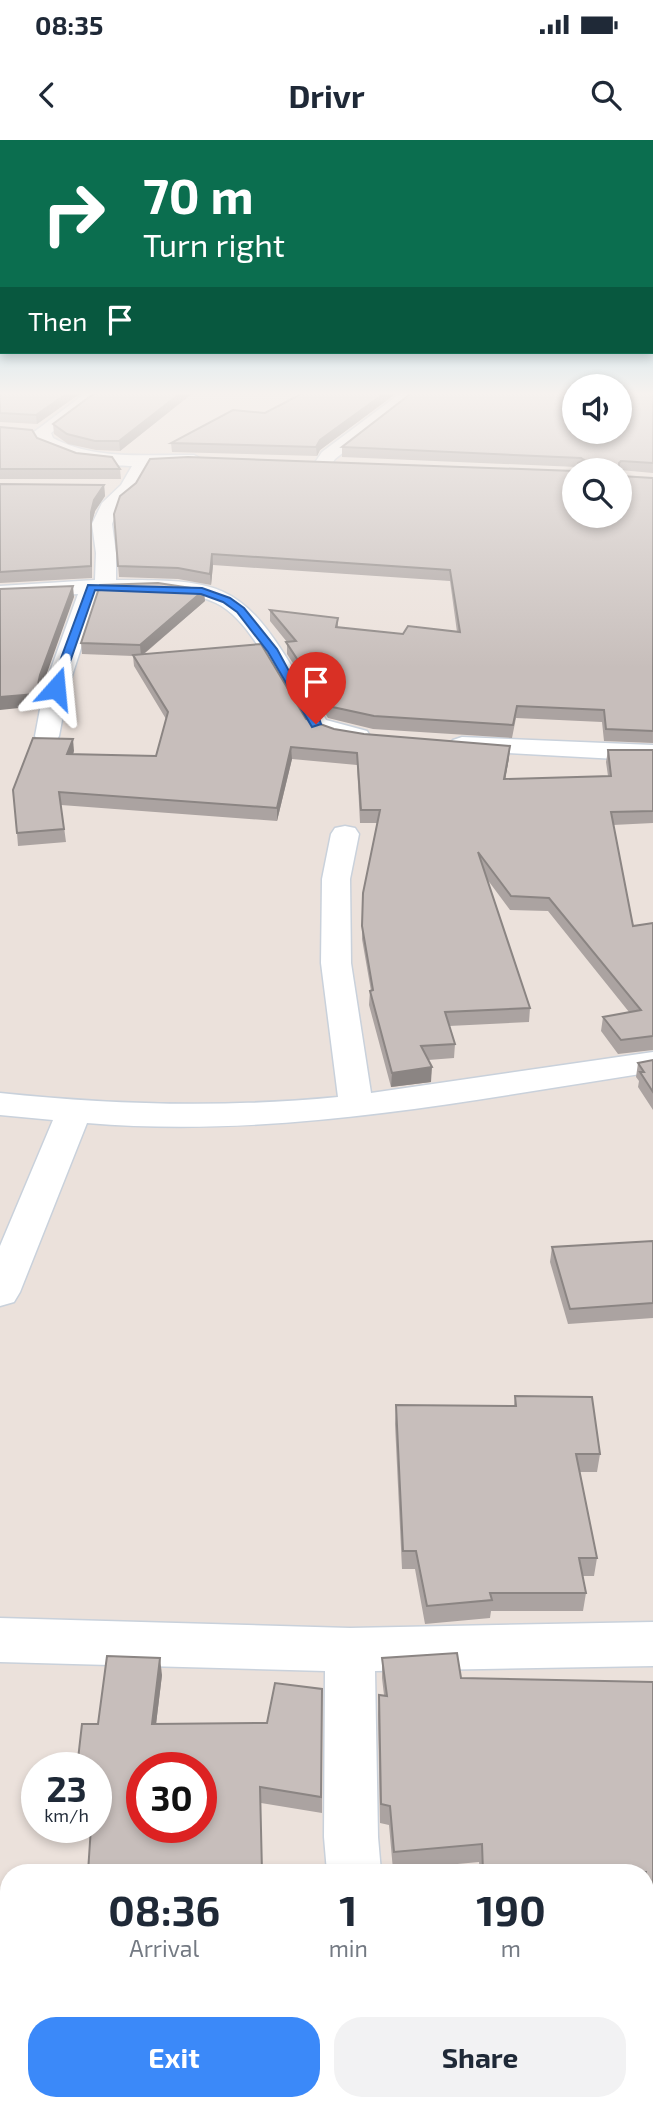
<!DOCTYPE html>
<style>
:root{--surface:#fff;--page:#f2f2f3;--text:#1f2937;--muted:#747a83;--accent:#3b89f9}
body{margin:0;font-family:"Exo 2",sans-serif;background:var(--page);color:var(--text);height:100vh;display:flex;flex-direction:column;font-size:26px;white-space:nowrap}
*{box-sizing:border-box;margin:0}
p{font-size:23px;color:var(--muted)}
.icon{flex:none;width:38px;height:38px;fill:none;stroke:currentColor;stroke-width:2;stroke-linecap:round;stroke-linejoin:round}
.map{position:relative;flex:1;overflow:hidden}
.sheet{position:absolute;left:0px;top:1724px;width:654px;height:247px;display:flex;flex-direction:column;background:var(--surface);border-radius:28px 28px 0 0;box-shadow:0 4px 10px #0003}
.sheet>*{flex:none}
.top-card{position:absolute;left:0px;top:0px;width:654px;height:214px;box-shadow:0 4px 10px #0003;background:#0b6e4f;color:#fff;overflow:hidden}
.fabs{position:absolute;left:562px;top:234px;display:grid;gap:14px}
.fabs a{display:grid;place-items:center;width:70px;height:70px;border-radius:50%;background:var(--surface);box-shadow:0 4px 10px #0003;font-size:35px}
.speed{position:absolute;left:21px;top:1612px;display:flex;gap:14px;font-size:35px;font-weight:700;text-align:center}
.speed>*{display:grid;place-content:center;width:91px;height:91px;border-radius:50%;background:var(--surface);box-shadow:0 4px 10px #0003;line-height:1}
.speed small{font-size:18px;font-weight:400}
.speed .limit{border:10px solid #d22;background:#fff;color:#111}
.pin{position:absolute;display:grid;place-items:center;width:60px;height:60px;color:#fff;margin:-72px -30px;border-radius:50% 50% 50% 0;rotate:-45deg;box-shadow:0 0 7px #0007}
.pin .icon{rotate:45deg}
.me{position:absolute;width:77px;margin:-38px;rotate:18deg;stroke-linejoin:round;filter:drop-shadow(0 0 5px #0008)}
.turn{display:flex;align-items:center;gap:24px;height:147px;padding:0 28px;font-size:32px}
.turn .icon{width:91px;height:91px;stroke-width:2.5}
.turn b{display:block;font-size:49px;line-height:60px}
.then{display:flex;align-items:center;height:66px;padding:0 28px;background:#0003;gap:14px;font-size:26px}
.eta{display:flex;justify-content:space-evenly;align-items:center;height:119px;text-align:center}
.eta b{font-size:42px;font-weight:700;line-height:49px}
.action{display:flex;gap:14px;margin-top:auto;padding:14px 28px}
.action a{flex:1;height:80px;border-radius:28px;background:var(--accent);color:#fff;font-size:28px;font-weight:700;line-height:80px;text-align:center}
.action a+a{background:var(--page);color:var(--text)}
.status{display:flex;justify-content:space-between;align-items:center;height:49px;padding:0 35px;background:var(--surface);direction:ltr}
.status svg{height:19px;fill:currentColor}
header{display:flex;justify-content:space-between;align-items:center;height:91px;padding:0 28px;background:var(--surface);font-size:32px;font-weight:700}
.map>svg:first-child{display:block}
.lines{fill:none;stroke-linecap:round;stroke-linejoin:round}
.street-casing{stroke:#c9d1db;stroke-width:3}
.street{fill:#fff;fill-rule:evenodd}
.wall{fill:#aba3a1}
.shaded-wall{fill:#8b8583}
.building{fill:#c7bebb;stroke:#8b8583;stroke-width:2;fill-rule:evenodd}
.route{fill:#3b89f9;stroke:#2659a2;stroke-width:2}
</style>
<div class="status"><b>08:35</b><svg viewBox="0 0 49 12"><path d="M0 12V9h3v3zM5 12V6h3v6zM10 12V3h3v9zM15 12V0h3v12zM26 1h20v11H26zM47 4h2v5h-2z"/></svg></div>
<header><svg class="icon" aria-label="back" viewBox="0 0 24 24"><path d="M15 5l-7 7 7 7"/></svg>Drivr<svg class="icon" aria-label="search" viewBox="0 0 24 24"><circle cx="10" cy="10" r="6"/><path d="M15 15l6 6"/></svg></header>
<div class="map">
<svg width="653" height="1969" viewBox="0 0 653 1969">
<rect width="100%" height="100%" fill="#ebe1db"/>
<g class="lines">
<!-- street casing -->
<g class="street-casing">
<g id="street">
<path d="M87,252H105L51,293L53,298C97,321 146,314 194,315L203,320L194,325L149,326L134,352L119,365L112,384L116,413V440C216,440 241,441 294,530C304,547 317,562 326,580L367,591L370,596L367,601C351,605 317,600 306,587C302,582 300,574 296,569C275,537 250,479 216,463C183,447 136,452 99,453L68,548L59,596L56,601L47,603L38,601L35,596L44,548L78,454L0,458V446L95,440L96,413L92,384L102,363L121,345L132,326C104,325 43,323 34,292Z"/>
<path d="M402,252H420L335,319L329,328H317L314,324L322,312Z"/>
<path d="M462,597L653,605V621L453,610L449,605L453,600Z"/>
<path d="M345,686L355,688L359,694L350,739L351,823L371,953L653,912V932C465,961 278,999 87,983L20,1152L14,1162L0,1166V1106L53,980L0,975V953C113,965 224,968 338,957L321,823L322,739L331,694L335,688Z"/>
<path d="M0,1478L350,1488L653,1482V1526L375,1531L378,1697L381,1732H327L324,1697L325,1531L0,1522Z"/>
<rect x="342" y="1962" width="60" height="7"/>
</g>
</g>
<!-- street -->
<use href="#street" class="street"/>
</g>
<!-- wall -->
<g class="wall">
<path d="M0,252H82L37,284L0,282Z"/>
<path d="M194,252L120,311L96,310L68,304L54,294L53,284Z"/>
<path d="M305,252H398L320,310L317,316L172,312L171,303L265,273Z"/>
<path d="M653,252V333L620,330L577,331V327L342,317V307Z"/>
<path d="M0,287L37,298L120,329L121,339H0Z"/>
<path d="M621,336L653,338V603L604,601L602,582L516,578L512,598L373,589L328,578L287,514V502L270,481V470L338,478V487L403,494L457,492L450,441L213,425L211,445L178,439L119,437L114,374Z"/>
<path d="M0,344L104,345L105,356L95,371L92,382V438L0,443Z"/>
<path d="M205,461L144,514L306,579L334,589L509,618L505,639L608,636L606,622L608,610H653V683L613,685L633,786L653,783V910L618,914L601,891L603,877L629,872L548,771L510,770L487,739L530,868L529,882L449,886L455,904L454,918L428,920L431,942L391,947L369,865L370,851H371L362,799L363,753L377,683H360L357,625L292,619L277,681L61,665L66,702L18,706L17,693L74,611L73,614L156,616L166,579L134,526L133,516L82,514L81,503Z"/>
<path d="M653,920V970L638,947L639,941L636,937L638,923Z"/>
<path d="M653,1101V1178L568,1184L550,1122L552,1107Z"/>
<path d="M515,1256L600,1314L597,1332H580L597,1418L594,1436H583L586,1453L583,1471H491L490,1478L425,1484L415,1429H402L395,1284L396,1265L514,1266Z"/>
<path d="M382,1518L461,1538L653,1542V1823L646,1765V1732H480L479,1722L393,1730L389,1685L380,1683L378,1574L379,1555H384L382,1538Z"/>
<path d="M162,1535L156,1584L267,1583L322,1549V1673L261,1663L98,1584Z"/>
<path d="M651,1950L653,1969H646V1967Z"/>
</g>
<!-- shaded-wall -->
<g class="shaded-wall">
<path d="M69,252H82L37,284L36,275Z"/>
<path d="M182,252H194L120,311L119,301Z"/>
<path d="M386,252H398L320,310L317,316L316,307L320,300Z"/>
<path d="M104,345L105,356L95,371L92,382V438L91,372L94,360Z"/>
<path d="M212,414L213,425L211,445L210,434Z"/>
<path d="M73,446L74,457L42,547L38,566L0,570V557L40,535Z"/>
<path d="M204,450L205,461L141,516L140,505Z"/>
<path d="M73,599L74,611L69,627L67,614Z"/>
<path d="M510,606L509,618L503,652L504,639Z"/>
<path d="M291,607L292,619L277,681V668Z"/>
<path d="M432,927L431,942L391,947L392,933Z"/>
<path d="M160,1518L162,1535L154,1601L152,1584Z"/>
<path d="M138,1962H142V1969H137Z"/>
</g>
<!-- building -->
<g class="building">
<path d="M0,252H69L36,275L0,273Z"/>
<path d="M96,252H182L119,301H95L67,294L53,284Z"/>
<path d="M305,252H386L320,300L316,307L171,303L233,270L265,273Z"/>
<path d="M413,252H574V292H620V252H653V323L621,321L619,323V331H577L578,323L584,320L581,318L342,307Z"/>
<path d="M0,287L32,290L37,298L76,313L112,317L120,329H0Z"/>
<path d="M188,317L574,331V376H620V334L621,336L653,338V591L606,589L604,570L517,566L513,585L374,576L328,566L286,502L296,501L270,470L338,478L336,487L403,494L408,486L460,492L450,430L212,414L210,434L178,428L118,426L114,374L120,356L136,343L150,319Z"/>
<path d="M0,344L104,345L94,360L91,372V426L0,432Z"/>
<path d="M158,443L204,450L140,505L81,503L100,445Z"/>
<path d="M73,446L40,535L36,554L0,557V449Z"/>
<path d="M261,504L306,579L334,589L364,594L510,606L504,639L611,636L608,610H653V671L611,672L633,786L653,783V896L621,900L603,877L641,870L549,758L511,756L478,712L530,868L445,872L455,904L421,906L432,927L392,933L370,851L373,850L362,786L363,753L380,670H361L357,613L291,607L277,668L59,652L64,689L17,693L13,650L33,598L73,599L67,614L156,616L168,572L133,515Z"/>
<path d="M653,920V952L640,932H644L638,923Z"/>
<path d="M653,1101V1163L570,1169L552,1107Z"/>
<path d="M515,1256L592,1257L600,1314H576L597,1418H579L586,1453H490L492,1460L427,1466L416,1411H403L396,1265L516,1266Z"/>
<path d="M457,1513L461,1538L653,1542V1758L652,1746H646V1732H483L482,1704L394,1712L390,1666L381,1664L379,1555L387,1556L382,1518Z"/>
<path d="M107,1516L160,1518L152,1584L267,1583L275,1543L322,1549L321,1657L260,1647L262,1732H88L91,1687H96V1628H77L82,1584H98ZM142,1628H201V1687H142Z"/>
<path d="M0,1830H9V1962H138L137,1969H0Z"/>
<path d="M651,1950H653V1969H652Z"/>
</g>
<!-- sky -->
<linearGradient id="sky" x2="0" y2="1"><stop stop-color="#77c9ea"/><stop offset="0.48" stop-color="#f6f2ef"/><stop offset="1" stop-color="#f6f2ef" stop-opacity="0"/></linearGradient>
<rect width="653" height="528" fill="url(#sky)"/>
<!-- route -->
<path class="route" d="M88,445L202,448L230,458L244,468L277,509L296,544L317,572L321,584L312,587L268,512L237,472L223,462L201,454L95,450L61,548L52,551L50,548Z"/>
</svg>
<div class="fabs">
<a><svg class="icon" aria-label="sound" viewBox="0 0 24 24"><path d="M4 9h4l5-4v14l-5-4H4zM17 9q2 3 0 6"/></svg></a>
<a><svg class="icon" aria-label="search" viewBox="0 0 24 24"><circle cx="10" cy="10" r="6"/><path d="M15 15l6 6"/></svg></a>
</div>
<div class="speed"><div>23<small>km/h</small></div><div class="limit">30</div></div>
<div class="pin" style="left:316px;top:584px;background:#d93025"><svg class="icon" aria-label="arrive" viewBox="0 0 24 24"><path d="M6 21V4h12l-3 4 3 4H6"/></svg></div>
<svg class="me" style="left:56px;top:548px" viewBox="-20 -20 40 40"><path d="M0-17L14 15 0 8-14 15z" fill="#3b89f9" stroke="#fff" stroke-width="4"/></svg>
<div class="top-card">
<div class="turn"><svg class="icon" aria-label="right" viewBox="0 0 24 24"><path d="M7 20v-9h11M14 6l5 5-5 5"/></svg><div><b>70 m</b>Turn right</div></div>
<div class="then">Then<svg class="icon" aria-label="arrive" viewBox="0 0 24 24"><path d="M6 21V4h12l-3 4 3 4H6"/></svg></div>
</div>
<section class="sheet">
<div class="eta">
<div><b>08:36</b><p>Arrival</p></div>
<div><b>1</b><p>min</p></div>
<div><b>190</b><p>m</p></div>
</div>
<div class="action"><a>Exit</a><a>Share</a></div>
</section>
</div>
